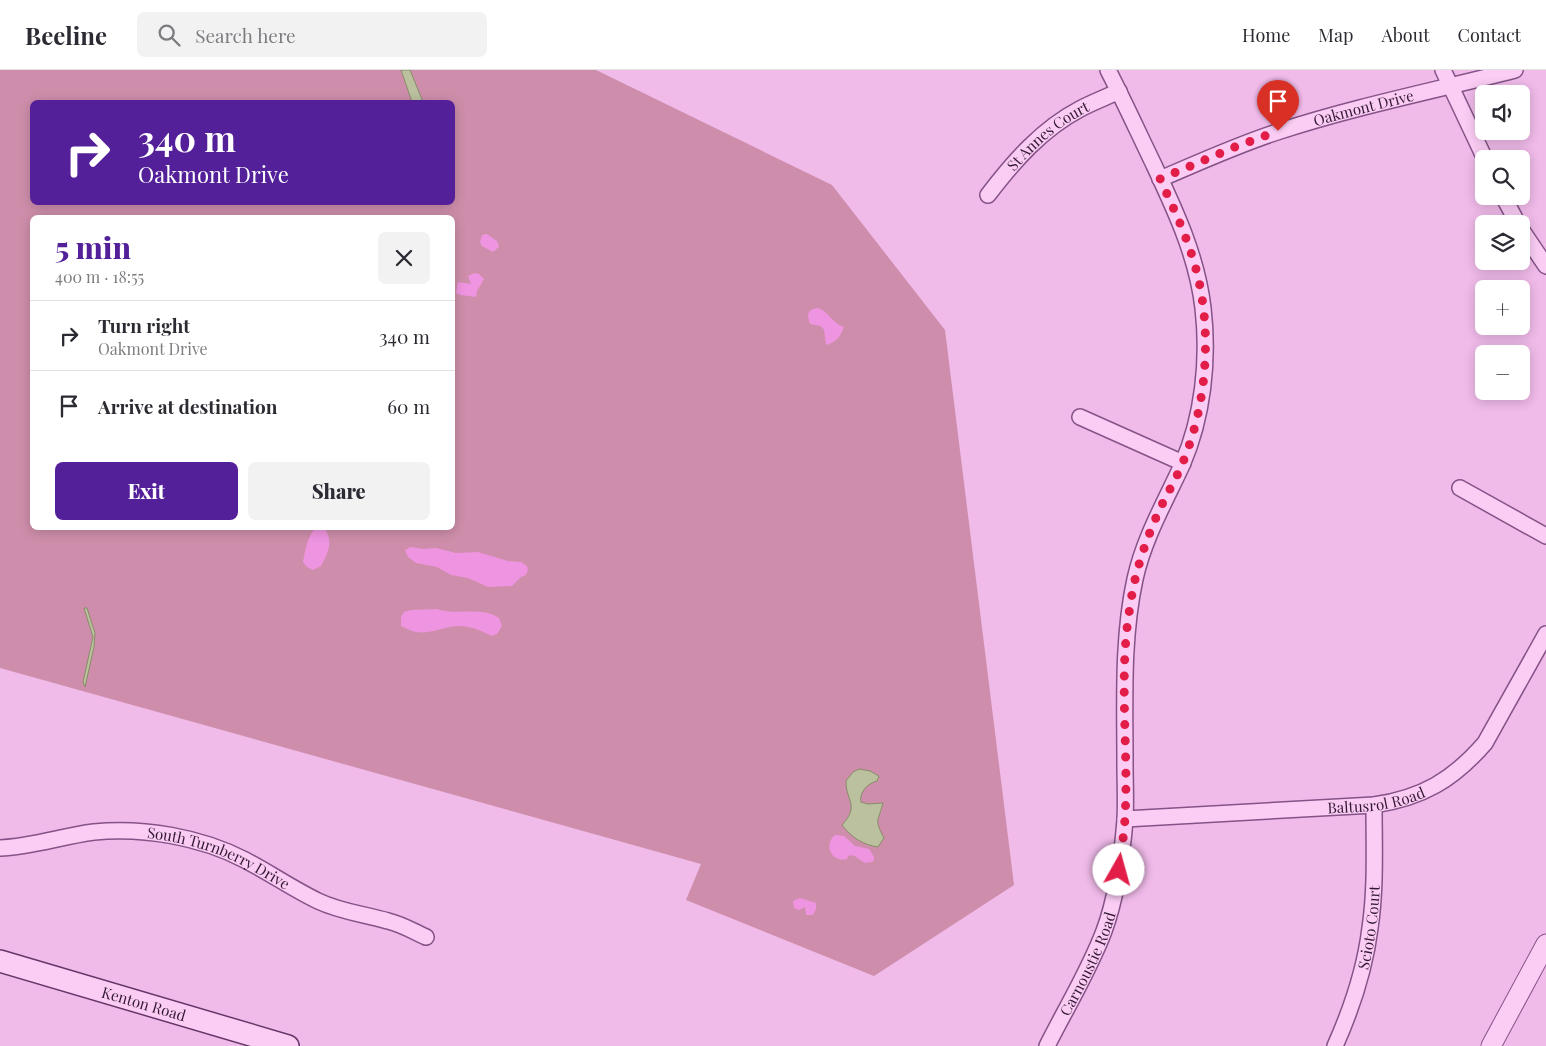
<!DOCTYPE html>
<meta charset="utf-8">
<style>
:root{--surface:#fff;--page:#f2f2f3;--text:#2b2b33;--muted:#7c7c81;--line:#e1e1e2;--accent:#54209a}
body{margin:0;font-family:"Playfair Display",serif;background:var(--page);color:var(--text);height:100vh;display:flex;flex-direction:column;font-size:19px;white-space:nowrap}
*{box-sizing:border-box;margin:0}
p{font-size:16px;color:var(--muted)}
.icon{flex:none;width:28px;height:28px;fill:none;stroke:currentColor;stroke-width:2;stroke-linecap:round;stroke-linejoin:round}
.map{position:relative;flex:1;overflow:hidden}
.panel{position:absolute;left:30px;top:145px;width:425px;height:315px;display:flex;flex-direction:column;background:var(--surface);border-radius:8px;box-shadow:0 2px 12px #0003}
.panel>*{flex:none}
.guide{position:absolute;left:30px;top:30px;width:425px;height:105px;border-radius:8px;box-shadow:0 2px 12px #0003;background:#54209a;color:#fff;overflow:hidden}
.controls{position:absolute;left:1475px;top:15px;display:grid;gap:10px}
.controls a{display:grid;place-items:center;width:55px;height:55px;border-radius:8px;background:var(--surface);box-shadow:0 2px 12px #0003;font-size:25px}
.pin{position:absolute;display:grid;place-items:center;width:42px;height:42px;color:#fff;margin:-51px -21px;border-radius:50% 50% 50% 0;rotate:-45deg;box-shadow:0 0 5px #0007}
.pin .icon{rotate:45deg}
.me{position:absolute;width:55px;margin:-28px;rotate:7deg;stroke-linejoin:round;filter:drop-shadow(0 0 4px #0008)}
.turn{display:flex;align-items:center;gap:18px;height:105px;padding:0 25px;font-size:22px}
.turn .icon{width:65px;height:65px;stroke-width:2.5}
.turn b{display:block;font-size:35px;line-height:42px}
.round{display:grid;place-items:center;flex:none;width:52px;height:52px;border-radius:8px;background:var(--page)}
.overview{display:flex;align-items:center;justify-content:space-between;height:85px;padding:0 25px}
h1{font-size:30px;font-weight:800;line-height:38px;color:var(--accent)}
.cta{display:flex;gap:10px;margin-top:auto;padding:10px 25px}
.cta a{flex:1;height:58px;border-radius:8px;background:var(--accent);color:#fff;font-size:20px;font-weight:800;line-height:58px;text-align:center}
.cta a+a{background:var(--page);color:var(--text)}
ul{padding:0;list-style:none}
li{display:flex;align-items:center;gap:15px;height:70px;padding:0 25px;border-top:1px solid var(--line)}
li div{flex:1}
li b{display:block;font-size:19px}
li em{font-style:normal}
header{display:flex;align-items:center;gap:30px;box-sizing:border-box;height:70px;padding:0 25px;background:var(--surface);border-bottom:1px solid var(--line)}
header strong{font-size:24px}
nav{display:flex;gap:28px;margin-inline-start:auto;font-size:18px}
.search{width:350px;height:45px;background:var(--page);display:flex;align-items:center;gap:12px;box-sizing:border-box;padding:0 18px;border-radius:8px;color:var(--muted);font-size:19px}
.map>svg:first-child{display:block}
.green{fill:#ce8eab;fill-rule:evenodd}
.sand{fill:#ef94e0}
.water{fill:#bbc09f;stroke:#868d66}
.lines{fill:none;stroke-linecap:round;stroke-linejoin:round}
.minor-casing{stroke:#855387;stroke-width:18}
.tertiary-casing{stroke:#855387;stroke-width:21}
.secondary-casing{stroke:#653769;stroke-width:24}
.minor{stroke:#fbcdf5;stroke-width:15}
.tertiary{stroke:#fbcdf5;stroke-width:19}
.secondary{stroke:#fbcdf5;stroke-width:21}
.route{stroke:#e11d48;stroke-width:9;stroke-dasharray:0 16.2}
.labels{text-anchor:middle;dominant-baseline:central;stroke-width:4;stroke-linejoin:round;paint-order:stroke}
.street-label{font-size:15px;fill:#331935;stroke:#f7c9f1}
</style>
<header>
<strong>Beeline</strong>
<div class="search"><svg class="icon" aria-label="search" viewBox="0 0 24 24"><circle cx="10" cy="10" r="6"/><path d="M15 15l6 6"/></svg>Search here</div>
<nav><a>Home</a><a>Map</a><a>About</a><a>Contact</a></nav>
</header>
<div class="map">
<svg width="1546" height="976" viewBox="0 0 1546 976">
<rect width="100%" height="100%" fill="#f0bae9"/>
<!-- green -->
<path class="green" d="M0,0H596L832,115L945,260L1014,815L874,906L686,830L701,794L0,598ZM32,32H452V132H32ZM32,148H452V458H32Z"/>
<!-- sand -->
<g class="sand">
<path d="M487,164L497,171L499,177L493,182L482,176L480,172L482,165Z"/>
<path d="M475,203L479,204L484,209L477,221L476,227L461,225L456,223L458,212L471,214L468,206Z"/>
<path d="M818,238C829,242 833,254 844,257C840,267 837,272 826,275L824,260L821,256L810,254C806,244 808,239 818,238Z"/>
<path d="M316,458H324C334,471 328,483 321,496L313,500L307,497L303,492C305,482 308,464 316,458Z"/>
<path d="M411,477L423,479L436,478L456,483L478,482L508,491L521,492L527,496L528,500L526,505L521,507L512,516L488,517L468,508L451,505L437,497L416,493L408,487L405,480Z"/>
<path d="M437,539C458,546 480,536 499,548L502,556L497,564L491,566C478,559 465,554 450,557C439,559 428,564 416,562C411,561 406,558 401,556V547L404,542L411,540Z"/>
<path d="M835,765L844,766L855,776L869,779L874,787V790L872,792L865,793C859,790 854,783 848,786L847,789C832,793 823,775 835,765Z"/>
<path d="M800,828L816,833V839L813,845H806L805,837L799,840L794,838L793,831Z"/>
</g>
<!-- water -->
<g class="water">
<path d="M401,0H410L423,32H412Z"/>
<path d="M84,538H87L95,563L94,577L85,617L83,612L93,567Z"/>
<path d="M859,699L870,701L879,706L877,711C868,713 859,722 861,732L868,734L883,733C878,752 874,749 884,768L878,777C863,775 851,767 842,755C860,735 846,732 846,711L853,702Z"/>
</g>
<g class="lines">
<!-- minor casing -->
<g class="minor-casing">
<g id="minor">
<path d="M1443,0L1485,89"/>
<path id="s1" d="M1160,109C1200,92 1239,74 1280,61C1357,36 1437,20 1515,0"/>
<path id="s2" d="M988,125C1014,91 1042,59 1080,39C1093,32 1107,27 1119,21"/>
<path d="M1503,126L1518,154"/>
<path d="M1521,159L1546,196"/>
<path d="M1080,347L1183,393"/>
<path d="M1460,418L1546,466"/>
<path id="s3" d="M1125,749L1374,735C1422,728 1453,710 1485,673L1546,564"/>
<path id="s4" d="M0,778C32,777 62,766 94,762C143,757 201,767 245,790C270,803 293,819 318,831C341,842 364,844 388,851C401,854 413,861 426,867"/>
<path id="s5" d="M1047,976C1066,938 1089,901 1104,861C1117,826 1122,787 1125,750C1126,731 1125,712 1125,693C1125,631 1122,569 1135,509C1144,468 1165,432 1182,395C1203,347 1209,290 1203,238C1197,186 1175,140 1153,93C1138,62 1124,31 1108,0"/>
<path id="s6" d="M1335,976C1352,938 1365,899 1370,858C1376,818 1374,776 1374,735"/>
</g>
</g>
<!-- tertiary casing -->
<g class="tertiary-casing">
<path id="tertiary" d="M1491,976L1546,874"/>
</g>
<!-- secondary casing -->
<g class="secondary-casing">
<g id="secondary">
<path id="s7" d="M0,891L288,976"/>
</g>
</g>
<!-- minor -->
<use href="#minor" class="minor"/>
<!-- tertiary -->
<use href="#tertiary" class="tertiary"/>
<!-- secondary -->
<use href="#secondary" class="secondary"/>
</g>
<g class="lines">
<!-- route -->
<path class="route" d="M1119,800C1121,783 1124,765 1125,748C1129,678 1118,606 1130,537C1134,507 1143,478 1155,450C1163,430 1175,412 1183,392C1206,336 1212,267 1198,207C1190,173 1175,141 1160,109L1235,77L1278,61"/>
</g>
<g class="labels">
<!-- street labels -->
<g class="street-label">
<text stroke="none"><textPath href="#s1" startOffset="216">Oakmont Drive</textPath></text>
<text stroke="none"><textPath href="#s2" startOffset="85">St Annes Court</textPath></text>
<text stroke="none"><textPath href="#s3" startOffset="252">Baltusrol Road</textPath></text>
<text stroke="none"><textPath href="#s4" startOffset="225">South Turnberry Drive</textPath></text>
<text stroke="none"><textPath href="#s6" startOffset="124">Scioto Court</textPath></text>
<text stroke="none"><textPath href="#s5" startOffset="92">Carnoustie Road</textPath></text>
<text stroke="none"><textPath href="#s7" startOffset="150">Kenton Road</textPath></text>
</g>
</g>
</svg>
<div class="controls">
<a><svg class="icon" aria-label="sound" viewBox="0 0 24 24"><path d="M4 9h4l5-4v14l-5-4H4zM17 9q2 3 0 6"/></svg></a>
<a><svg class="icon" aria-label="search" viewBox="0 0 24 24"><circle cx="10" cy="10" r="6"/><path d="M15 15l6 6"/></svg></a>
<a><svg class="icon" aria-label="layers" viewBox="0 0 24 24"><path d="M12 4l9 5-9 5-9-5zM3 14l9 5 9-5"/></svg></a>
<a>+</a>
<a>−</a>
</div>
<div class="pin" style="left:1278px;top:61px;background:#d93025"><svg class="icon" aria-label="arrive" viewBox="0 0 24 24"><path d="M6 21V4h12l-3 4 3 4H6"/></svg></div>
<svg class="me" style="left:1119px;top:800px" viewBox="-20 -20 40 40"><circle r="19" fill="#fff"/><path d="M0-13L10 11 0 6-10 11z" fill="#e11d48"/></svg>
<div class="guide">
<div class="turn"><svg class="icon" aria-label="right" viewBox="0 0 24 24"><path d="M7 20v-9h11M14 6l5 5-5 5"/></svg><div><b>340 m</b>Oakmont Drive</div></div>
</div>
<section class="panel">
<div class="overview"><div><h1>5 min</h1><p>400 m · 18:55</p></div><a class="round"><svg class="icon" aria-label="close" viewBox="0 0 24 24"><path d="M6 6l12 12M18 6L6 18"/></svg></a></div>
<ul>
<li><svg class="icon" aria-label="right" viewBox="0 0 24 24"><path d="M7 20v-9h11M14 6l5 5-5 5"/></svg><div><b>Turn right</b><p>Oakmont Drive</p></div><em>340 m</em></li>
<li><svg class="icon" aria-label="arrive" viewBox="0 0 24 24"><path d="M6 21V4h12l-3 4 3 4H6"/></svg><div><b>Arrive at destination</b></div><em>60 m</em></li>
</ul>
<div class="cta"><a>Exit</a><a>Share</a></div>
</section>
</div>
